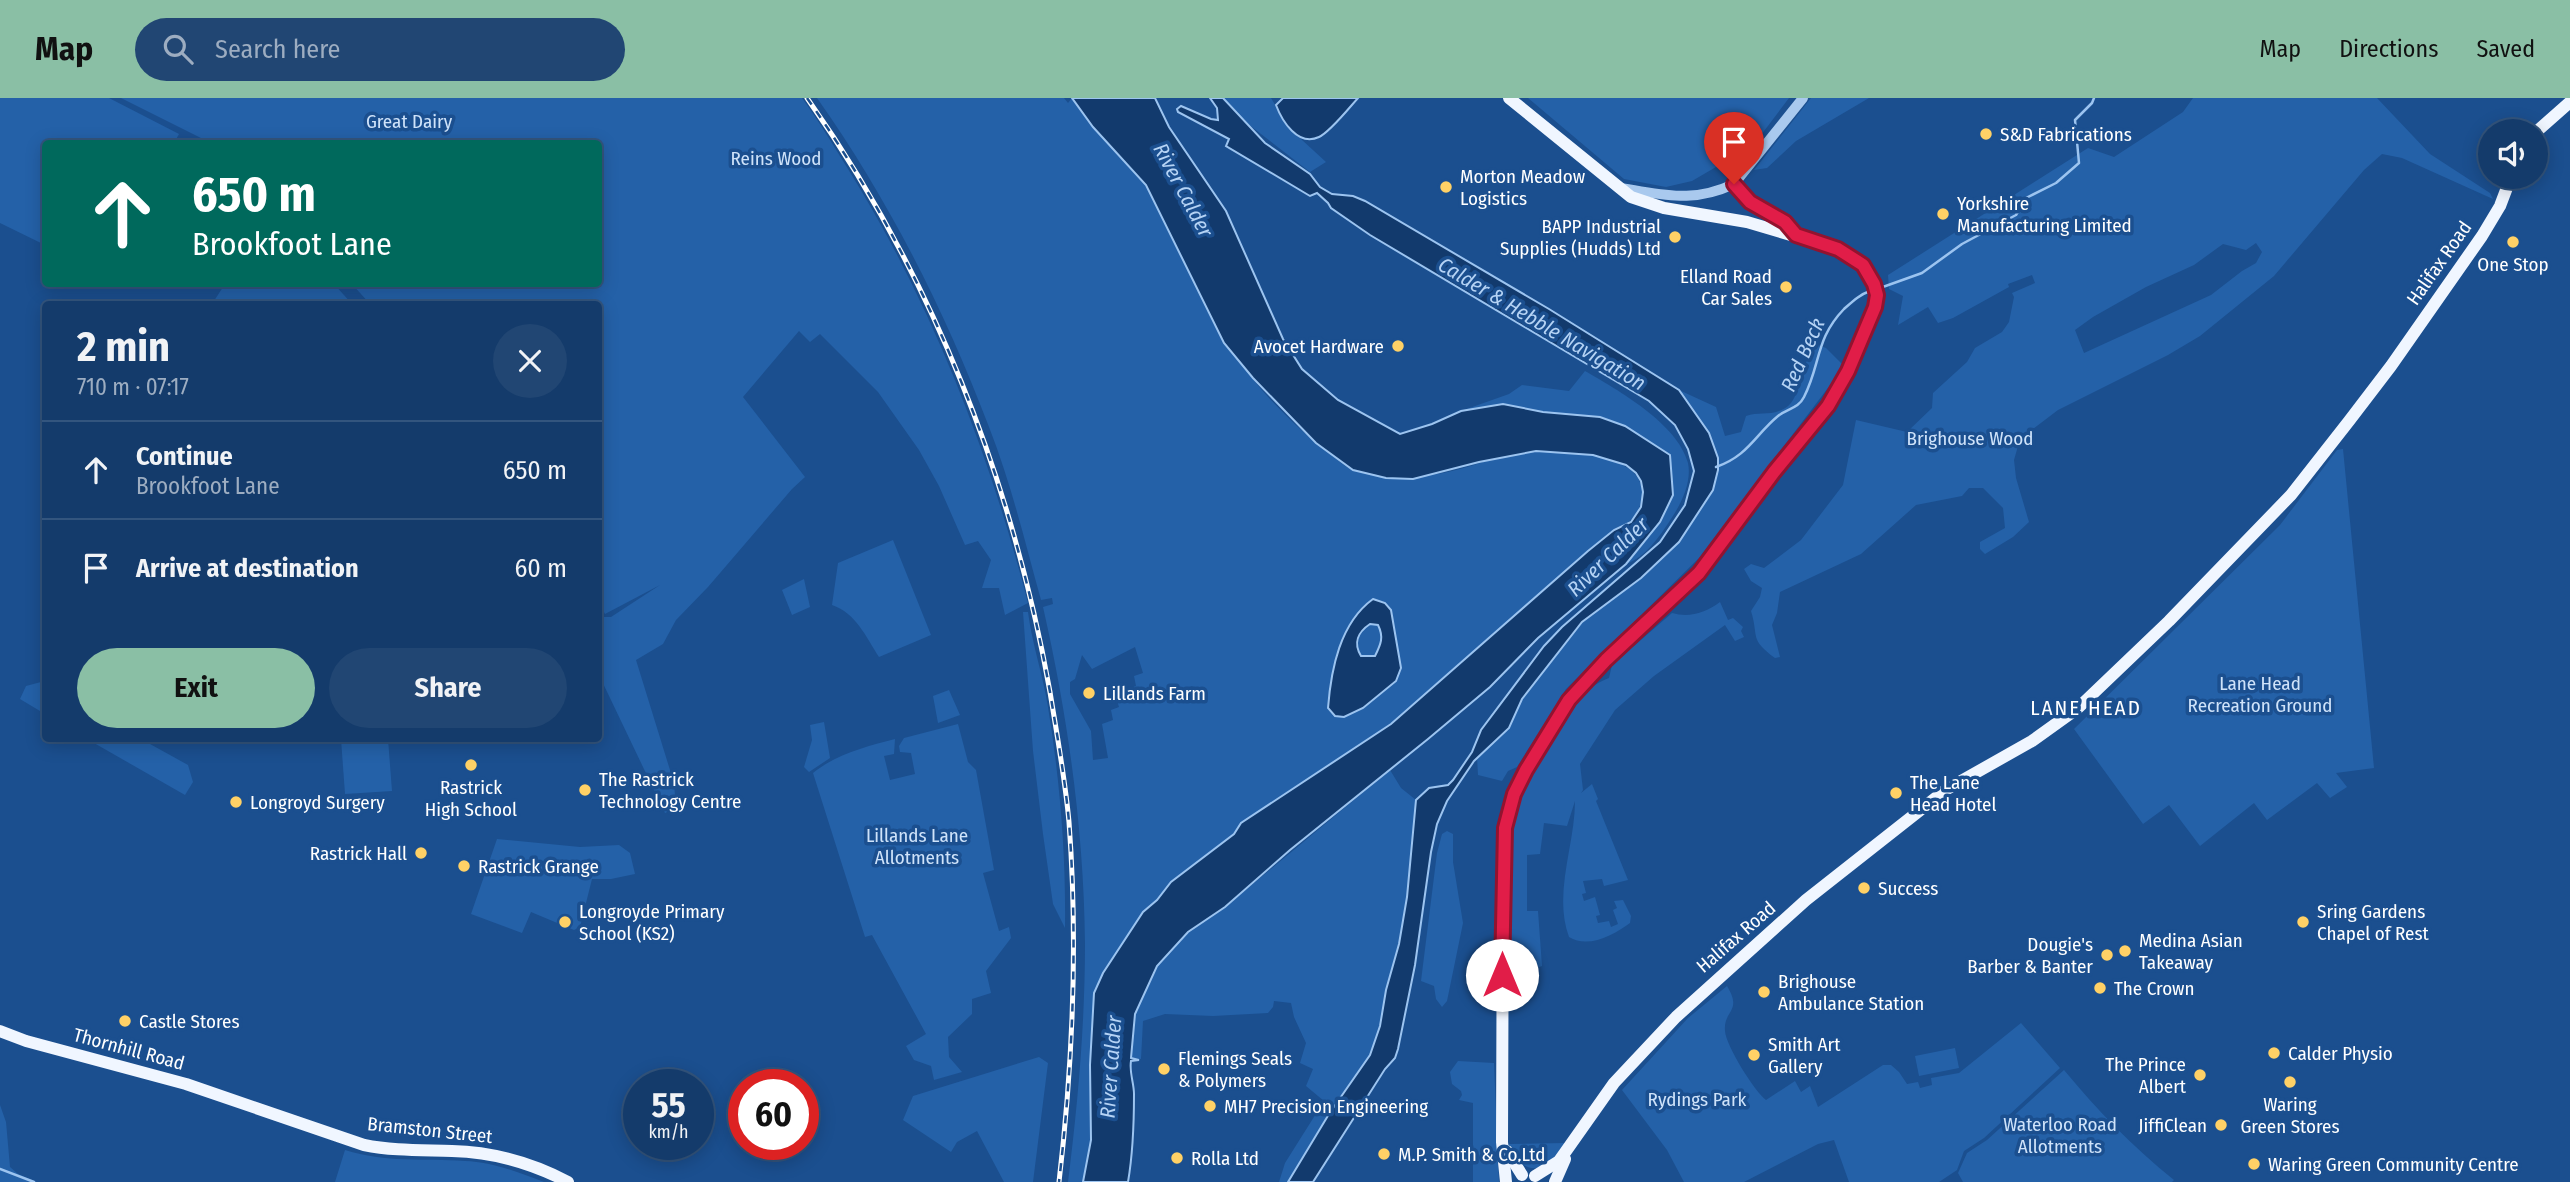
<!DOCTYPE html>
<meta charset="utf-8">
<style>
:root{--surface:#143b6b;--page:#214673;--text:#f1f3f6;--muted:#9dadc1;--line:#33557e;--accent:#8abfa5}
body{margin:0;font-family:"Fira Sans Condensed",sans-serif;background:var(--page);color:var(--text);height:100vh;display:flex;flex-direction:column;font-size:26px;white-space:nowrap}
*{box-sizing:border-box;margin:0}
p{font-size:23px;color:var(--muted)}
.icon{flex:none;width:38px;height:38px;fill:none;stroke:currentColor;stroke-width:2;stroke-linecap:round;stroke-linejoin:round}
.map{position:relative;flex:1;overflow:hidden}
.drawer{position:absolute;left:42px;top:203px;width:560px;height:441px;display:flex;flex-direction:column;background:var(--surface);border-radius:7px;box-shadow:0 4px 18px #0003,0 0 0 2px var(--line)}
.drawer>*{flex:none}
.guide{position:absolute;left:42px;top:42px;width:560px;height:147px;border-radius:7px;box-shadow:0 4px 18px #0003,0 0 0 2px var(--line);background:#00695c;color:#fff;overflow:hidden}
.buttons{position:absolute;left:2478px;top:21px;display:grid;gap:14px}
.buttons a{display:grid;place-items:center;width:70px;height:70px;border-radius:50%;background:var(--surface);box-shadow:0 4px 18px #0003,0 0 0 2px var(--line);font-size:35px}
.speed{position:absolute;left:623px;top:971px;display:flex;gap:14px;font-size:35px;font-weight:700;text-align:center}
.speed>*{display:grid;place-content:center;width:91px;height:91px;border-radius:50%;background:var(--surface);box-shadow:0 4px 18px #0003,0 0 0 2px var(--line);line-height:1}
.speed small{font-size:18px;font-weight:400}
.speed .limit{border:10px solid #d22;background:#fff;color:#111}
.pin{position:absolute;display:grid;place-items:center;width:60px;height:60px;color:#fff;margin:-72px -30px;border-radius:50% 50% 50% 0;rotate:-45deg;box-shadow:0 0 7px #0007}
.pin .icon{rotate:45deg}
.me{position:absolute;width:77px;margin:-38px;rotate:0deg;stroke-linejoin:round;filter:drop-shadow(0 0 5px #0008)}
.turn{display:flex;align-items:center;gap:24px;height:147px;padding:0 35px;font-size:32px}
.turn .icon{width:91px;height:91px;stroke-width:2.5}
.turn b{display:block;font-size:49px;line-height:60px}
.round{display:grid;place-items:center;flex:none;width:74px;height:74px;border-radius:37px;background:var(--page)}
.overview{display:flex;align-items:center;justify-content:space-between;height:119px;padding:0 35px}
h1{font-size:42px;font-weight:700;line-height:52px}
.action{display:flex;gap:14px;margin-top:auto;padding:14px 35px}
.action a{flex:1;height:80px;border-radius:42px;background:var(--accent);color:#111;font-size:28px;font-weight:700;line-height:80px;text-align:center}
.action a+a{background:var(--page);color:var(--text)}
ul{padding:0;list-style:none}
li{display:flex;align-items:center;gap:21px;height:98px;padding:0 35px;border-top:2px solid var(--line)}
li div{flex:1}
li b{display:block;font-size:26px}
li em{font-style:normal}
header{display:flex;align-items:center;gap:42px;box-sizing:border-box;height:98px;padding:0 35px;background:var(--accent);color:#111}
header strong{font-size:33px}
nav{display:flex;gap:38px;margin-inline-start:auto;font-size:24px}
.search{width:490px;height:63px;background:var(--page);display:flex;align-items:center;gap:18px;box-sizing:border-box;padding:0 24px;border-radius:38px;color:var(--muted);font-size:26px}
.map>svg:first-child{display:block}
.green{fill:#2461a8;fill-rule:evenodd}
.water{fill:#123a6d;stroke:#9cc4f0;stroke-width:2;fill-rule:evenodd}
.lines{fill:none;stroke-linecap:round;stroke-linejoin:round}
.stream{stroke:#9cc4f0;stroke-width:2.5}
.tertiary{stroke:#a9c9ee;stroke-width:10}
.primary{stroke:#f0f6ff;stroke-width:12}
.rail-casing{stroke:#fff;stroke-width:5}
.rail{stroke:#1b4f8f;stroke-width:2.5;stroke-dasharray:8;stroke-linecap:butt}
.route-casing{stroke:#92132f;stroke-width:18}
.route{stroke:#e11d48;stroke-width:12}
.poi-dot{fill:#ffd166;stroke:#1b4f8f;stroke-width:2.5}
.labels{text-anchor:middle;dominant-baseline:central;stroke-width:7;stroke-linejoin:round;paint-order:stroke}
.park-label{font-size:19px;fill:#cfe3fa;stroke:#1b4f8f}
.poi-label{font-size:19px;fill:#fff;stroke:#1b4f8f;text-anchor:start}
.street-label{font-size:19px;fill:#fff;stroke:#1b4f8f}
.water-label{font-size:21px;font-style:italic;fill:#b5d3f5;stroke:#1b4f8f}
.neighbourhood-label{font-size:21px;letter-spacing:2px;fill:#fff;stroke:#1b4f8f}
</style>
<header>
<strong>Map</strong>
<div class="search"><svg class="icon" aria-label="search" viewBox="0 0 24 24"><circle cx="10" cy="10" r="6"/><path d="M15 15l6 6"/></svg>Search here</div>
<nav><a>Map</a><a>Directions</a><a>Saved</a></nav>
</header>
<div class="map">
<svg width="2570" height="1084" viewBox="0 0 2570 1084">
<rect width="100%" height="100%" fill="#1b4f8f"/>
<!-- green -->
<g class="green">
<path d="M0,0H109L179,36L174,45L46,46L45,147L0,125Z"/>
<path d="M121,0H802C819,23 833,47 848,71C932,206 988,351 1028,505L1005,517L999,490H982L991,462L978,443L965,447L939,388L919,352L878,294L820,236L810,244L799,233L743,299L805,379L792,391L708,489L676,522L663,546L636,562L674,685L676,710L665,715L599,577V512L602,519H611L660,487L605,516L599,504L598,206H370L352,186H598V46L211,45Z"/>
<path d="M817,0H1064L1068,5L1072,0L1093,29L1146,86L1188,168L1193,183C1210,212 1225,243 1245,270C1261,295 1303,336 1327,353C1335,359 1344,369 1353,372C1359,374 1430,377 1438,376C1471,371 1503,354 1537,353C1566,352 1647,356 1642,398C1640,417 1630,425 1614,432L1391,626L1242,725L1234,736L1171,784L1157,802L1143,814L1103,875L1094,895L1090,967L1091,1043L1083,1084H1068C1078,1005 1085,925 1085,846C1084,733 1068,619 1043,509L1053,506L1052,500L1041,502C1025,444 1011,385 989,329C945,213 889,102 817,0ZM1135,549L1143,575L1134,578L1136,588L1115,596L1119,609L1111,612L1113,622L1102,626L1108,660L1093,662L1091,633L1070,596V584L1075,581L1082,557L1092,571Z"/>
<path d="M1223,0H1271L1289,30L1326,64L1310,74L1235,16Z"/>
<path d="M1528,0H1789L1730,78L1716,69L1692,83L1666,89L1624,81Z"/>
<path d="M1811,0H1869L1796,43L1767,70L1754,72Z"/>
<path d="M2193,0H2377L2430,56L2490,95L2493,101L2402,60L2382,56L2364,72L2274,178L2200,238L2168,257L2058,312L2020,341L2014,362L2016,380L2029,424L2013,439L1985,456L1980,451V444L2005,430L2003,410L1983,390H1969L1962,398L1916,407L1861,456L1780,494L1777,515L1772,527L1780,559L1775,560C1749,541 1759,539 1751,513L1760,499L1762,490L1751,483L1744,471L1751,466L1764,470L1801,442L1843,387L1856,322L1907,334L1932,310L1933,295L1967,264L1975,250L2002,234L2009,224L2014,199L2012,195L2035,185L2032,177L2008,186L2009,189L1953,220L1938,225L1928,209L1898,227L1903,198L1889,191L1888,177L2088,50L2114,59L2183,14ZM2256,145L2262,154L2256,165L2242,173L2211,197L2084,255L2075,232L2093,219L2146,189L2194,167L2223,146L2246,152Z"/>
<path d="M225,186H334L352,206H212Z"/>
<path d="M1818,247L1826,250L1842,266L1837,278L1699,460L1566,591L1517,669L1508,673L1502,683L1478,677L1477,659L1509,630L1522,601L1582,524L1641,480L1718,372C1718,340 1696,317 1679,292L1716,309L1725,338L1741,334L1746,318C1757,314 1769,317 1779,313C1794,308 1797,295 1799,282C1801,271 1811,255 1818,247Z"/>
<path d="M1585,273C1618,292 1678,326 1688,365C1692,384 1681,406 1671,421C1660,438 1646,459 1626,466L1660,424L1673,397L1543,314L1503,306L1461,313L1509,296L1522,287L1569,293Z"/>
<path d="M2343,351L2374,670L2336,675L2347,689L2330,700L2317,685L2267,722L2254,705L2200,748L2169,707L2143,726L2074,631L2280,427L2337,352Z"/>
<path d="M893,442L931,537L879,559C866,539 856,515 832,507L838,465Z"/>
<path d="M804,481L810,509L792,517L782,492Z"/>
<path d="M1720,504L1728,522L1733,520L1743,529L1741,533L1744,539L1735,543L1725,527L1654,578L1615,612L1580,666L1583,692L1581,695L1592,686L1598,701L1596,703L1628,782L1604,788L1602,781L1583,783L1586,795L1582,796L1584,803L1595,799L1600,817L1596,818L1598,825L1609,823L1611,829L1618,826L1613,812L1617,810L1614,803L1623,802L1631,818L1630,825C1614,837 1588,851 1569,839C1553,796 1575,747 1575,703L1567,728L1544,725L1540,756L1527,757V813H1538L1542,868L1529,873L1519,848L1509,849C1509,813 1506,776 1509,741C1513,704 1564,607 1595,587C1599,584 1604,582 1609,580L1612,567L1672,515C1689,520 1705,515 1720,504Z"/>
<path d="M1023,514H1028C1032,546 1043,577 1048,609C1060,683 1066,756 1065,830L1053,806L1043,736L1033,653Z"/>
<path d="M41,584L45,587V616L20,601L26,588Z"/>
<path d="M949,592L960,617L938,625L933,598Z"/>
<path d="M824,624L830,660L809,674L804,669L812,642L810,627Z"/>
<path d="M958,626L968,664L976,672L994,772L983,775L999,833L1009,829L1011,840L986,873L991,895L972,901V916L948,939L949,959L962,974L934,982L931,968L914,962L906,948L926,936L872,837L865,839L813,675C836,656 868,648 895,641L894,656L884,658L890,682L915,676L911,655L900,654L899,648L904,640Z"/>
<path d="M87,641H141L188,667L193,684L185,697Z"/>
<path d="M341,641H388L392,693L345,696Z"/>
<path d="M1390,672L1401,690L1416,702L1407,799L1399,846L1386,892L1380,928L1370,957L1329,1016L1288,1084H1279L1285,1065L1324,1003L1306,988L1313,971L1300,965L1306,945L1294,919L1291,905L1274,903L1273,909L1268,915L1213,918L1165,916L1143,923L1141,961L1131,960L1135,916L1157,868L1188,834L1225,809Z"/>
<path d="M1447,733L1453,736V764L1463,825L1447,903L1442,909L1436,901L1434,888L1421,883L1437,755L1442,736Z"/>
<path d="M497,741L580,749L619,747L630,755L635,776L611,781H592L580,829L574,832L531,814L522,835L471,816Z"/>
<path d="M1727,888C1743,914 1723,912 1725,933C1726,948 1755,994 1766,1002L1795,983L1801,994L1810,988L1818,1009L1883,967H1891L1899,974L1907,986L1918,984L1920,990L1932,987L1931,980L1959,975L2021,925L2060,970L1984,1040L1964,1053L1957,1072L1939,1084H1849L1834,1042L1818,1046L1744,1084H1684L1667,1052L1622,992L1688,920Z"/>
<path d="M1955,950L1959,970L1919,978L1915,958Z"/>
<path d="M1039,959L1048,965L1033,1084H1004L977,1033L957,1044L951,1054L903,1022L913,998Z"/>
<path d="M1458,963L1494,965L1499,1084H1473V1005L1459,1002L1462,997L1461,993L1452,986L1450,974Z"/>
<path d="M2064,972C2097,1012 2133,1049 2174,1082L2172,1084H1963L1958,1075L1967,1055L1987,1042Z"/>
<path d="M0,1007L6,1024L10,1069L18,1076L37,1084H0Z"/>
<path d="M1566,1045C1555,1063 1535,1082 1517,1061C1512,1056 1509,1053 1508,1046Z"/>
<path d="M345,1052C386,1065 423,1060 465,1063C492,1064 518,1074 544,1084H335Z"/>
</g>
<!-- water -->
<g class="water">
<path d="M1072,0H1155L1169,29L1226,113L1283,241L1302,271L1338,302L1400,336L1432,326L1461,313L1503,306L1543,314L1600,319L1625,328L1670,357L1673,397L1660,424L1626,466L1538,540L1490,589L1428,641L1290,752L1225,809L1188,834L1157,868L1135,916L1131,960L1139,962L1131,963C1129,974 1134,985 1134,996C1134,1026 1133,1055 1128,1084H1083L1091,1042L1090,967L1094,895L1103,875L1143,814L1157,802L1171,784L1234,736L1241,725L1391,626L1588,453L1614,432L1631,424L1641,409L1643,394L1641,383L1636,375L1626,367L1593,357L1536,353L1479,364L1413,381L1386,380L1353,372L1316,345L1253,280L1224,245L1146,87L1093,29Z"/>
<path d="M1210,0H1223L1265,45L1310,76L1320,89L1332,96L1353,98L1365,103L1549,211L1679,292L1709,335L1718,360V372L1713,392L1679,444L1641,480L1582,524L1522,601L1509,630L1474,663L1447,703L1437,726L1431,754L1415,867L1398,951L1395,960L1385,971L1313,1084H1288L1329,1016L1370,957L1380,928L1386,892L1399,846L1407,799L1416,702L1429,690L1448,687L1453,682L1472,654L1481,632L1544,548L1562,529L1660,444L1685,407L1694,373L1688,351L1675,327L1649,303L1370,137L1331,110L1328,105L1317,95L1310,98L1226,48L1229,41L1178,14L1177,11L1181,8L1211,21L1218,22L1217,10Z"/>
<path d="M1283,0H1358C1349,10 1330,34 1319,39C1298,49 1282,23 1276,7Z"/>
<path d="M1373,501L1385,505L1391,512L1401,570L1396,583L1363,610L1344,619L1335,618L1328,610C1331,571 1340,525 1373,501ZM1370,526L1378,527C1384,539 1381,546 1375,558H1361C1353,545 1358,534 1370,526Z"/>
</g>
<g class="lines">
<!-- stream -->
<g class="stream">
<path d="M1880,190L1922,175L1962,146L2016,117L2026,100L2056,85L2079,65L2075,22L2092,5L2094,0"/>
<path d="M1716,369C1748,358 1755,337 1778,318C1788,310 1798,311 1804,299C1821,266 1815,241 1844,211C1853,203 1859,197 1870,193"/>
<path d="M0,1071L34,1084"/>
</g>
<!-- tertiary -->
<g class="tertiary">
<path d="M1619,90C1664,96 1691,106 1734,86"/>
<path d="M1796,137L1785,124L1750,104L1734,86L1803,0"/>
</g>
<!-- primary -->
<g class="primary">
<path d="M2536,34L2570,4"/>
<path d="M0,933L26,943L186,986L364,1047C393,1053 422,1052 452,1053C493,1054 532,1065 568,1084"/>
<path d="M1507,1053L1522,1077"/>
<path d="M1535,1078L1559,1063L1614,985L1676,919L1806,802L1947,691L2032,643L2078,610L2169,523L2291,397L2349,323L2391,268L2482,138L2500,108L2511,79"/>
<path d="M1506,1084L1502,1044L1503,763L1506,724L1514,696L1526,672L1560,615L1606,562L1699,475L1774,374L1827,308L1848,273L1873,216L1877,201L1873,182L1867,172L1856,161L1838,151L1747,124L1664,110L1631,99L1509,0"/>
<path d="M1555,1084L1565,1061"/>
</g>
<!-- rail casing -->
<g class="rail-casing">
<path id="rail" d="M807,0C932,177 1012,381 1050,594C1057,637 1065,680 1069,724C1078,844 1073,964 1059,1084"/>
</g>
<!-- rail -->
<use href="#rail" class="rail"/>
</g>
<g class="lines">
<!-- route casing -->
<g class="route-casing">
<path id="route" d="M1502,877L1505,730L1514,696L1526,672L1569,602L1606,562L1699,475L1774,374L1828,308L1848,273L1875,209L1877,197L1874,186L1863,167L1838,151L1796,137L1785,124L1750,104L1734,86"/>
</g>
<!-- route -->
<use href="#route" class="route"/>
</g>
<!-- markers -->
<g class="poi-dot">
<circle cx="1986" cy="36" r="7"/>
<circle cx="1446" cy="89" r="7"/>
<circle cx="1943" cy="116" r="7"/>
<circle cx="1675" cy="139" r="7"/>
<circle cx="2513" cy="144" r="7"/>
<circle cx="1786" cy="189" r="7"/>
<circle cx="1398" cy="248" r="7"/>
<circle cx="1089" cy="595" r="7"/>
<circle cx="471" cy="667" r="7"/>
<circle cx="585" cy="692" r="7"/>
<circle cx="1896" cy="695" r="7"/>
<circle cx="236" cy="704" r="7"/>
<circle cx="421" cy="755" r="7"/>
<circle cx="464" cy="768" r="7"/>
<circle cx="1864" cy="790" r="7"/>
<circle cx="565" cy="824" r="7"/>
<circle cx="2303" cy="824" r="7"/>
<circle cx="2125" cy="853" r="7"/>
<circle cx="2107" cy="857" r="7"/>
<circle cx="2100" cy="890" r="7"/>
<circle cx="1764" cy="894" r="7"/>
<circle cx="125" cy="923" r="7"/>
<circle cx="2274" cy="955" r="7"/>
<circle cx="1754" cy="957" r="7"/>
<circle cx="1164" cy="971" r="7"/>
<circle cx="2200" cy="977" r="7"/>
<circle cx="2290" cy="984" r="7"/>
<circle cx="1210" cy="1008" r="7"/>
<circle cx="2221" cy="1027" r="7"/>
<circle cx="1384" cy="1056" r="7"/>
<circle cx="1177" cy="1060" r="7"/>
<circle cx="2254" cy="1066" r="7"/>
</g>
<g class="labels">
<!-- park labels -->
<g class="park-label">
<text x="409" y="23">Great Dairy</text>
<text x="776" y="60">Reins Wood</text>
<text x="1970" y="340">Brighouse Wood</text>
<text x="2260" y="585">Lane Head<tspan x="2260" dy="22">Recreation Ground</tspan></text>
<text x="917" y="737">Lillands Lane<tspan x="917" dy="22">Allotments</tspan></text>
<text x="1697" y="1001">Rydings Park</text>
<text x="2060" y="1026">Waterloo Road<tspan x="2060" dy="22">Allotments</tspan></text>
</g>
<!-- poi labels -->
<g class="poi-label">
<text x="2000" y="36">S&amp;D Fabrications</text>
<text x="1460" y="78">Morton Meadow<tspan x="1460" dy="22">Logistics</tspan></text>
<text x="1957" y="105">Yorkshire<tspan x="1957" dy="22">Manufacturing Limited</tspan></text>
<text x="1661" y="128" text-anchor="end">BAPP Industrial<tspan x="1661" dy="22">Supplies (Hudds) Ltd</tspan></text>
<text x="2513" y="166" text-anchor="middle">One Stop</text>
<text x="1772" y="178" text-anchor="end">Elland Road<tspan x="1772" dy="22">Car Sales</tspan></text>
<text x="1384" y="248" text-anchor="end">Avocet Hardware</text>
<text x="1103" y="595">Lillands Farm</text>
<text x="599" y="681">The Rastrick<tspan x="599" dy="22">Technology Centre</tspan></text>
<text x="1910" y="684">The Lane<tspan x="1910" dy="22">Head Hotel</tspan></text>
<text x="471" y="689" text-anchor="middle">Rastrick<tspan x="471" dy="22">High School</tspan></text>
<text x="250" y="704">Longroyd Surgery</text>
<text x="407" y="755" text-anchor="end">Rastrick Hall</text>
<text x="478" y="768">Rastrick Grange</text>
<text x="1878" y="790">Success</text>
<text x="579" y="813">Longroyde Primary<tspan x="579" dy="22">School (KS2)</tspan></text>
<text x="2317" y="813">Sring Gardens<tspan x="2317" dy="22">Chapel of Rest</tspan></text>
<text x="2139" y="842">Medina Asian<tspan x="2139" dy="22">Takeaway</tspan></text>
<text x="2093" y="846" text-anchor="end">Dougie's<tspan x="2093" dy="22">Barber &amp; Banter</tspan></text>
<text x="1778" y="883">Brighouse<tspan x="1778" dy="22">Ambulance Station</tspan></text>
<text x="2114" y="890">The Crown</text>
<text x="139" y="923">Castle Stores</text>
<text x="1768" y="946">Smith Art<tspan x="1768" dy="22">Gallery</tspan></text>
<text x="2288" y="955">Calder Physio</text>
<text x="1178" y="960">Flemings Seals<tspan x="1178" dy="22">&amp; Polymers</tspan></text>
<text x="2186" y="966" text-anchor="end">The Prince<tspan x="2186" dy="22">Albert</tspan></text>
<text x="2290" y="1006" text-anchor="middle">Waring<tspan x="2290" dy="22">Green Stores</tspan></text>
<text x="1224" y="1008">MH7 Precision Engineering</text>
<text x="2207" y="1027" text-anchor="end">JiffiClean</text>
<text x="1398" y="1056">M.P. Smith &amp; Co.Ltd</text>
<text x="1191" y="1060">Rolla Ltd</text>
<text x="2268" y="1066">Waring Green Community Centre</text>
</g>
<!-- street labels -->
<g class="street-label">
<text transform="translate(2439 165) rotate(-55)">Halifax Road</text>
<text transform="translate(1736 839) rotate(-41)">Halifax Road</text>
<text transform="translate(129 951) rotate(15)">Thornhill Road</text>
<text transform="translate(430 1032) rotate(6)">Bramston Street</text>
</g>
<!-- water labels -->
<g class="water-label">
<text transform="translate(1183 92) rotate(62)">River Calder</text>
<text transform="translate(1542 226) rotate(31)">Calder &amp; Hebble Navigation</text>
<text transform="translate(1803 257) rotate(-66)">Red Beck</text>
<text transform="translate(1608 459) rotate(-44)">River Calder</text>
<text transform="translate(1111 969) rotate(-86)">River Calder</text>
</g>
<!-- neighbourhood labels -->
<g class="neighbourhood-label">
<text x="2086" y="610">LANE HEAD</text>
</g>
</g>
</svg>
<div class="buttons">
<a><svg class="icon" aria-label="sound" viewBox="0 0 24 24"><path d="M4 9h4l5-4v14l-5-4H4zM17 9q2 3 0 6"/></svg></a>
</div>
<div class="speed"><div>55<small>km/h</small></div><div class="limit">60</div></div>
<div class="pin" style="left:1734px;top:86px;background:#d93025"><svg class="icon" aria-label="arrive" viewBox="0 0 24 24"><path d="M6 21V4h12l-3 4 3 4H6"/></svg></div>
<svg class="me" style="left:1502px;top:877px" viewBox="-20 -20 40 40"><circle r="19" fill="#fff"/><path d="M0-13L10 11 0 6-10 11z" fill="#e11d48"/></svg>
<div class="guide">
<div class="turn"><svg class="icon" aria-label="ahead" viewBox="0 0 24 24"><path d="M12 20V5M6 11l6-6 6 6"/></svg><div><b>650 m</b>Brookfoot Lane</div></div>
</div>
<section class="drawer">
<div class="overview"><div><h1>2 min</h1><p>710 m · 07:17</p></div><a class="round"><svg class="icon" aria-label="close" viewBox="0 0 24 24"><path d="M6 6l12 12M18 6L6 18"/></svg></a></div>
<ul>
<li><svg class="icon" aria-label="ahead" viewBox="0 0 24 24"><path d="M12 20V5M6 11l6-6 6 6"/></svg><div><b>Continue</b><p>Brookfoot Lane</p></div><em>650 m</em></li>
<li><svg class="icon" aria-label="arrive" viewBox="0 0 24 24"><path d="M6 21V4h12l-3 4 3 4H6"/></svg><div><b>Arrive at destination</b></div><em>60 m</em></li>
</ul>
<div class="action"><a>Exit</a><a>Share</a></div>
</section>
</div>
